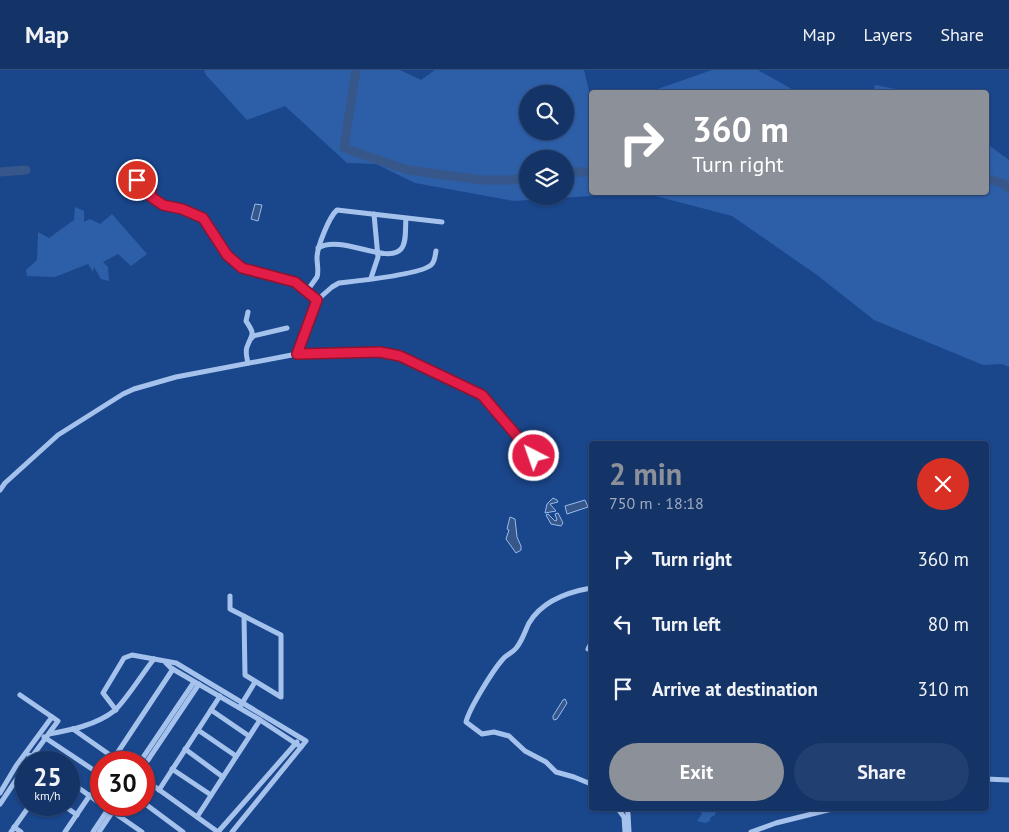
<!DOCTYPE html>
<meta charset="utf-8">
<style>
:root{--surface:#143468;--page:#213f71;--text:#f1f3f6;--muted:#9daac0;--line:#334f7c;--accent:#8c9099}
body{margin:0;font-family:"PT Sans",sans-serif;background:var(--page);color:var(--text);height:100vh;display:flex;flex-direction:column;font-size:19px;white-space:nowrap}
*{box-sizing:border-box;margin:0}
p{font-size:16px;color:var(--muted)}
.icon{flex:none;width:28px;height:28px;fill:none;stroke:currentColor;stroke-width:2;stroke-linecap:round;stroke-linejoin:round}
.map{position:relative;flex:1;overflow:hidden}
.sheet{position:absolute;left:589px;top:371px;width:400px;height:370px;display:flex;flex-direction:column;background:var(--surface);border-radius:5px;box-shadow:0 1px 4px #0004,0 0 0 1px var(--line)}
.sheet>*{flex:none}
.top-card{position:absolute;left:589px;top:20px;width:400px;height:105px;border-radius:5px;box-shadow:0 1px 4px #0004,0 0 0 1px var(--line);background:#8c9099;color:#fff;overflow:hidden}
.controls{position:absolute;left:519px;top:15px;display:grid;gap:10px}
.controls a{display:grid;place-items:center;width:55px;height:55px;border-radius:50%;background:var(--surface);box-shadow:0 1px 4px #0004,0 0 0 1px var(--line);font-size:25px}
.speed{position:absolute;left:15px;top:681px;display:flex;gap:10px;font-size:25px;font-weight:700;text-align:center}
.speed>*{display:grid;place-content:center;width:65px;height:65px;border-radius:50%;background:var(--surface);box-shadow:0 1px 4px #0004,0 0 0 1px var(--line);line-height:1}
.speed small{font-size:12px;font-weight:400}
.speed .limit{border:8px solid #d22;background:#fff;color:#111}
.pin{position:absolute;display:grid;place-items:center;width:42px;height:42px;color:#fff;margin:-21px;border:2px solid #fff;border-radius:50%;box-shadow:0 1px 5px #0007}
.me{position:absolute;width:55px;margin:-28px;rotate:319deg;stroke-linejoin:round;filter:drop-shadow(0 0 4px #0008)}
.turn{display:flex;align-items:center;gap:18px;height:105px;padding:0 20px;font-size:22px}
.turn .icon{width:65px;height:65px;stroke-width:2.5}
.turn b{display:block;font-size:35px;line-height:42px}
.round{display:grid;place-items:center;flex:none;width:52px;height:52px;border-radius:26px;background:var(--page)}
.overview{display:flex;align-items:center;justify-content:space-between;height:85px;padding:0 20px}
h1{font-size:30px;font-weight:800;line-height:38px;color:var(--accent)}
.action{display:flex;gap:10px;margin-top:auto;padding:10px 20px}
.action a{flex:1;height:58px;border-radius:30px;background:var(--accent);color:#fff;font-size:20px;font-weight:800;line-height:58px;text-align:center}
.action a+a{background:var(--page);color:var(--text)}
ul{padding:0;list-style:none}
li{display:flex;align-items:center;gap:15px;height:65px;padding:0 20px}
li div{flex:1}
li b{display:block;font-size:19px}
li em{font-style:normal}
header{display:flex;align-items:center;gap:30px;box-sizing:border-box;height:70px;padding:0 25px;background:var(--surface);border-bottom:1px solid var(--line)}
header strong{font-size:24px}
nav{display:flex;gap:28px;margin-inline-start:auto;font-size:18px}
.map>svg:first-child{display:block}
.green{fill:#2d5fa9;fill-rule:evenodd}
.water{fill:#37578a;stroke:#98bcef}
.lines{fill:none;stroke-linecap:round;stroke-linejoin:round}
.river{stroke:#37578a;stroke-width:9}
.minor{stroke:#a5c2ed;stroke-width:5}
.route-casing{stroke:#92132f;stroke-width:12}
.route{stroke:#e11d48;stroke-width:9}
</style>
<header>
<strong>Map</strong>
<nav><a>Map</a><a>Layers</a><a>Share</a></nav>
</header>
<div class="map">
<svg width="1009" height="762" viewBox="0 0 1009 762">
<rect width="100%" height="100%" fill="#1a468b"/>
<!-- green -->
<g class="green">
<path d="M204,0H400L421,10L435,0H584L591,29V122L636,123L514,131L415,113L376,94L347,93L285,36L247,50L206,5ZM528,24H565V61H528ZM528,89H565V126H528Z"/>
<path d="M712,0H758L797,22H649Z"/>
<path d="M875,15L912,22H873Z"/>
<path d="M986,73L1009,90V297L1002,294L983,295L874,250L817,205L732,146L644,123L986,122Z"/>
<path d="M75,137L84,141V152L90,149L100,154L112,144L147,184L131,196L118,184L103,192L108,197L109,211L101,209L94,197L93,202L88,194L55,207L27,206L26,200L37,190L38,162L49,168L74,150Z"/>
<path d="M700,739H722L723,741L716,740L715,745L710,748V751L705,753L697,751L702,744Z"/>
</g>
<!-- water -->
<g class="water">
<path d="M255,134L262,135L258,151L251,149Z"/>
<path d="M553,428L557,430L558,432L550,434L556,441L545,443L547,434Z"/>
<path d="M585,430L588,437L567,444L565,436Z"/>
<path d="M558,443L563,453L561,456L551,454L546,445L548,444L555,451L557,450L555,444Z"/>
<path d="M510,447L515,449L517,467L521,476V480L516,483L506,469L509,460L507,459Z"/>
<path d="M565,629L567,633L557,649L554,650L553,648V646L563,630Z"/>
</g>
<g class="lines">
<!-- river -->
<g class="river">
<path d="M356,0L344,78L408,100L481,110H512L528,106"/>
<path d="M0,102L26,100"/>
<path d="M565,102H591"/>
<path d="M986,108L1004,114L1009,119"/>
</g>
<!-- minor -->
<g class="minor">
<path d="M150,126L151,120L144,112L137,110L132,112L130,117L131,120L148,125L163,135L182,139L202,148L209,155L227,185L237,195L250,201L275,206L295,212L317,230"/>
<path d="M318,178C342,164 386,195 401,179C407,173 405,157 406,149"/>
<path d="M371,208L378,187L374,144"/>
<path d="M307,221L317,207C319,201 317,194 317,188C317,177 329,147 337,140L442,152"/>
<path d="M248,242L246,251C256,266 252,263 247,277C245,282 247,288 248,293"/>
<path d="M252,268L253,266L287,258"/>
<path d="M297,284L315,232L332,217L339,213C356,211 420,205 431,195C435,192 435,186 436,181"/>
<path d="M0,420L5,413L58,365L123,324L134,319L176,307L297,284L380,282L400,286L482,325L545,398"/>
<path d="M591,518C568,522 542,531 529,553C525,561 523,569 517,577C514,582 507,584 503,589C493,600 469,639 466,652L482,664L494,662L509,666L525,681L546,692L556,702L574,707L591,714"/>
<path d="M230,526V539L281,565V627L245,605L244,546"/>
<path d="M588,579L591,573"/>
<path d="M166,593L171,598L260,650L301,677"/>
<path d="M20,625L58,651L28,692"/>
<path d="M241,635L255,612"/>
<path d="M116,640L103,623L124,588L132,585L176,593L306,671L232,762"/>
<path d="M211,640L249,666"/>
<path d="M73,659L120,692"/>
<path d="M198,660L236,686"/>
<path d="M49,664C71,660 96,655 114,641C125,632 144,601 154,589"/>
<path d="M44,667L101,705"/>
<path d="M185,679L223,707"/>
<path d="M29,685L41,692"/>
<path d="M114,688L173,599"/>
<path d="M140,692L194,612"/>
<path d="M144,696L199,614"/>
<path d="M172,699L211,725"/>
<path d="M144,709L218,762"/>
<path d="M986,709L1009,710"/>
<path d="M69,711L101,734"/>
<path d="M159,720L220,626"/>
<path d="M0,723L16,696L52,647"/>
<path d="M144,733L183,762"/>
<path d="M0,734L26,695"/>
<path d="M63,735L77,745"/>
<path d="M103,735L142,762"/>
<path d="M618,739L624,747L625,762"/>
<path d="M627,739L628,744L629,762"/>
<path d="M197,747L260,650"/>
<path d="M14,757L21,762"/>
<path d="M11,762L30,735"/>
<path d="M65,762L90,725"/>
<path d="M93,762L111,735"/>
<path d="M99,762L117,735"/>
<path d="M218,762L297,672"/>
<path d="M751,762L776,753L832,739"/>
</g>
</g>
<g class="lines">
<!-- route casing -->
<g class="route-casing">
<path id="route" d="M137,110L144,112L151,120L150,126L163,135L182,139L203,148L227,185L242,198L295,212L317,230L297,284L380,282L400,286L482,325L534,386"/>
</g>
<!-- route -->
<use href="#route" class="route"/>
</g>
</svg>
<div class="controls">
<a><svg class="icon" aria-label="search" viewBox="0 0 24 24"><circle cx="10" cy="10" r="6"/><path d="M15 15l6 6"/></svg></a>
<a><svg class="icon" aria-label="layers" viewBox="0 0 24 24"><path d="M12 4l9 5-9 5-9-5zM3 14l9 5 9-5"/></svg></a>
</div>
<div class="speed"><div>25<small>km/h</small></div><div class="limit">30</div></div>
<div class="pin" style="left:137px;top:110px;background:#d93025"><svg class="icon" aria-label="arrive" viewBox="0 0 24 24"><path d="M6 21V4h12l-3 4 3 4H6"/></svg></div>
<svg class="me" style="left:534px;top:386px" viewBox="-20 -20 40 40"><circle r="17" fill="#e11d48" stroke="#fff" stroke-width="3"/><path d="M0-11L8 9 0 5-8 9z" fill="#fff"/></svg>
<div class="top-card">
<div class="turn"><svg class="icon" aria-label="right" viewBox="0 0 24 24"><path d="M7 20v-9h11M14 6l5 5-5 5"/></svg><div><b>360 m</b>Turn right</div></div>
</div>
<section class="sheet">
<div class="overview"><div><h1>2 min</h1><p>750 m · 18:18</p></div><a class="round" style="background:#d93025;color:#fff"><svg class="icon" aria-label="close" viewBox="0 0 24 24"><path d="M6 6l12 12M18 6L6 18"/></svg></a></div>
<ul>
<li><svg class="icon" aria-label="right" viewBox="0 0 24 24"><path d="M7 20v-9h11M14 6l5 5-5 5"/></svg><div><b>Turn right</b></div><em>360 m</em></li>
<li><svg class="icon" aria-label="left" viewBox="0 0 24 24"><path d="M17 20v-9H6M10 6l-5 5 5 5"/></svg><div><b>Turn left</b></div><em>80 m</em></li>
<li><svg class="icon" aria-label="arrive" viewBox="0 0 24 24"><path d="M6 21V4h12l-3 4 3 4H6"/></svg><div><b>Arrive at destination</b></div><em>310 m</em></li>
</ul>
<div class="action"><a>Exit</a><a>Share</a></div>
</section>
</div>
